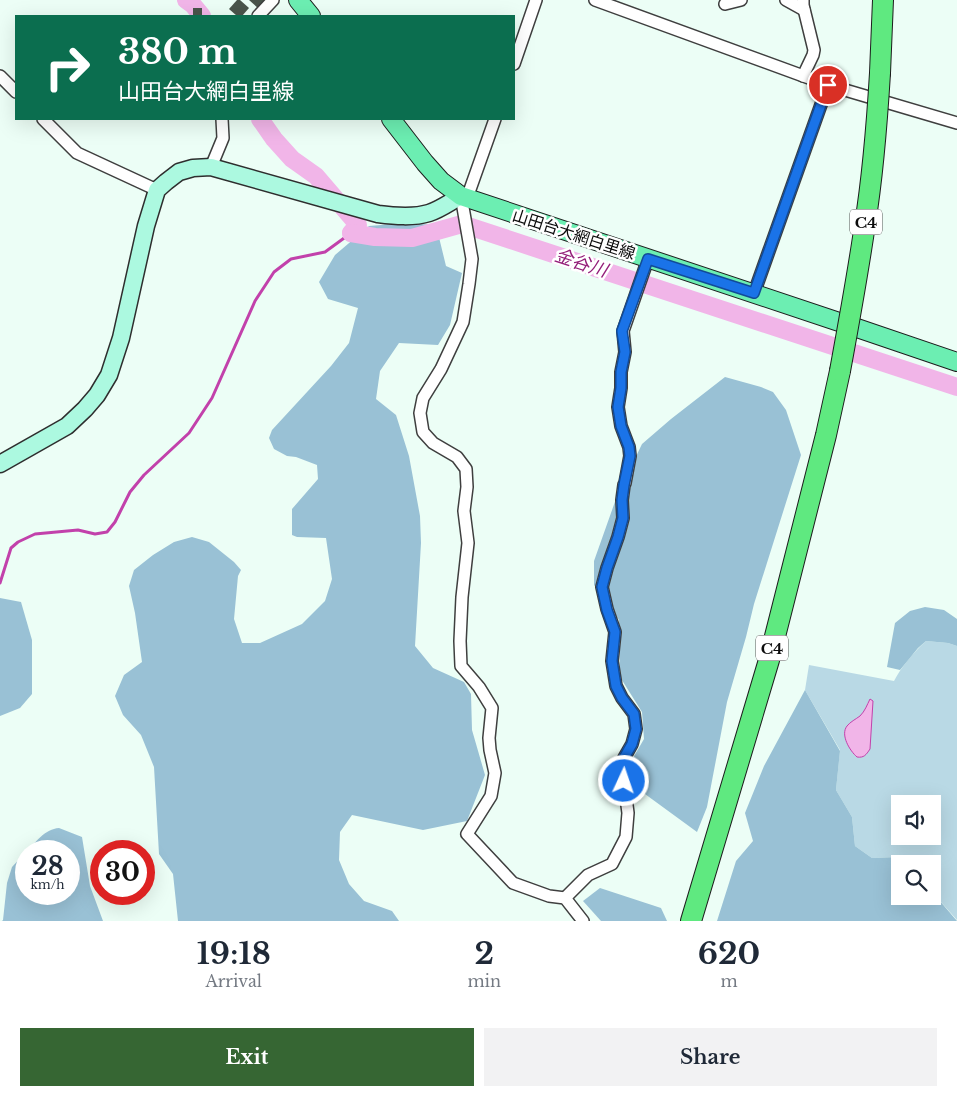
<!DOCTYPE html>
<meta charset="utf-8">
<style>
:root{--surface:#fff;--page:#f2f2f3;--text:#1f2937;--muted:#747a83;--accent:#366633}
body{margin:0;font-family:"Libre Baskerville","Noto Sans JP",serif;background:var(--page);color:var(--text);height:100vh;display:flex;flex-direction:column;font-size:19px;white-space:nowrap}
*{box-sizing:border-box;margin:0}
p{font-size:16px;color:var(--muted)}
.icon{flex:none;width:28px;height:28px;fill:none;stroke:currentColor;stroke-width:2;stroke-linecap:round;stroke-linejoin:round}
.map{position:relative;height:921px;overflow:hidden}
.details{display:flex;flex-direction:column;background:var(--surface);flex:1}
.details>*{flex:none}
.hud{position:absolute;left:15px;top:15px;width:500px;height:105px;border-radius:0px;box-shadow:0 5px 20px #0002;background:#0b6e4f;color:#fff;overflow:hidden}
.buttons{position:absolute;left:891px;top:795px;display:grid;gap:10px}
.buttons a{display:grid;place-items:center;width:50px;height:50px;border-radius:0px;background:var(--surface);box-shadow:0 5px 20px #0002;font-size:25px}
.speed{position:absolute;left:15px;top:840px;display:flex;gap:10px;font-size:25px;font-weight:700;text-align:center}
.speed>*{display:grid;place-content:center;width:65px;height:65px;border-radius:50%;background:var(--surface);box-shadow:0 5px 20px #0002;line-height:1}
.speed small{font-size:12px;font-weight:400}
.speed .limit{border:8px solid #d22;background:#fff;color:#111}
.pin{position:absolute;display:grid;place-items:center;width:42px;height:42px;color:#fff;margin:-21px;border:2px solid #fff;border-radius:50%;box-shadow:0 1px 5px #0007}
.me{position:absolute;width:55px;margin:-28px;rotate:3deg;stroke-linejoin:round;filter:drop-shadow(0 0 4px #0008)}
.turn{display:flex;align-items:center;gap:18px;height:105px;padding:0 20px;font-size:22px}
.turn .icon{width:65px;height:65px;stroke-width:2.5}
.turn b{display:block;font-size:35px;line-height:42px}
.eta{display:flex;justify-content:space-evenly;align-items:center;height:85px;text-align:center}
.eta b{font-size:30px;font-weight:700;line-height:35px}
.cta{display:flex;gap:10px;margin-top:auto;padding:10px 20px}
.cta a{flex:1;height:58px;border-radius:0px;background:var(--accent);color:#fff;font-size:20px;font-weight:700;line-height:58px;text-align:center}
.cta a+a{background:var(--page);color:var(--text)}
.map>svg:first-child{display:block}
.green{fill:#b9d9e5;fill-rule:evenodd}
.forest{fill:#99c1d5}
.water{fill:#f1b5e8;stroke:#c241ab}
.lines{fill:none;stroke-linecap:round;stroke-linejoin:round}
.stream{stroke:#c241ab;stroke-width:3}
.river{stroke:#f1b5e8;stroke-width:18}
.building{fill:#49544b}
.street-casing{stroke:#3f3f3f;stroke-width:14}
.secondary-casing{stroke:#2e2e2e;stroke-width:19}
.primary-casing{stroke:#1d1d1d;stroke-width:20}
.highway-casing{stroke:#1d1d1d;stroke-width:22}
.street{stroke:#fff;stroke-width:11}
.secondary{stroke:#acf9e0;stroke-width:16}
.primary{stroke:#6ceeb2;stroke-width:18}
.highway{stroke:#5fe980;stroke-width:20}
.highway-bridge-casing{stroke:#1d1d1d;stroke-width:22;stroke-linecap:butt}
.highway-bridge{stroke:#5fe980;stroke-width:20}
.route-casing{stroke:#114b97;stroke-width:12}
.route{stroke:#1a73e8;stroke-width:9}
.labels{text-anchor:middle;dominant-baseline:central;stroke-width:5;stroke-linejoin:round;paint-order:stroke}
.shield{fill:#fff;stroke:#555;stroke-width:1}
.shield-label{font-size:15px;font-weight:bold;fill:#0c0c0c}
.street-label{font-size:16px;fill:#0c0c0c;stroke:#fff}
.water-label{font-size:18px;font-style:italic;fill:#941f7a;stroke:#fff}
</style>
<div class="map">
<svg width="957" height="921" viewBox="0 0 957 921">
<rect width="100%" height="100%" fill="#ecfef6"/>
<!-- green -->
<path class="green" d="M926,641L948,643L957,646V920L933,893L932,864H905L898,857L872,858L855,846L852,817L836,790L840,750L805,690L809,665L894,681C902,666 913,653 926,641ZM900,804H932V836H900Z"/>
<!-- forest -->
<g class="forest">
<path d="M405,223L436,225L446,266L462,273L450,325L438,345L399,343L380,371L376,399L396,415L409,456L420,516L421,543L415,646L433,668L464,682L471,694L472,730L485,775L467,821L423,830L352,815L340,832L339,860L349,884L364,901L392,911L399,921H178L173,874L159,854L154,767L141,735L123,715L115,696L124,675L142,662L135,613L129,586L134,570L153,555L174,542L192,537L209,542L234,562L241,570L238,576L234,619L242,643H260L302,624L325,601L332,579L326,538L297,537L292,535V509L318,479L317,465L296,457L287,456L274,449L269,438L272,430L331,366L349,343L358,308L328,299L319,282L335,255L369,226Z"/>
<path d="M725,377L761,387L773,392L786,410L801,455L754,604L746,637L727,702L707,807L697,832L634,786L630,763L644,739L642,712L620,677L619,620L594,585V561L617,496L642,444L671,419Z"/>
<path d="M0,598L21,602L32,640V694L20,708L0,716Z"/>
<path d="M925,607L944,610L957,619V646L948,643L926,641L918,648L900,670L887,667L895,623L910,611Z"/>
<path d="M805,690L840,751L836,790L852,817L855,846L872,858L898,857L905,864H900V896H932L933,893L957,921H717L736,861L753,841L745,813L764,766Z"/>
<path d="M59,828L82,837L90,886L103,921H2L3,920L7,883L12,867L26,852V894H69V851H27C36,842 45,829 59,828Z"/>
<path d="M600,888L661,908L667,921H601L583,901Z"/>
</g>
<!-- water -->
<path class="water" d="M870,699L873,701L870,749C866,755 864,758 857,757C850,751 840,735 847,726C850,722 856,719 860,716C865,711 867,705 870,699Z"/>
<g class="lines">
<!-- stream -->
<path class="stream" d="M0,583L11,548L18,542L35,534L78,530L95,534L107,532L115,522L130,492L144,475L189,433L212,398L255,301L274,272L291,259L325,252L351,233"/>
<!-- river -->
<g class="river">
<path d="M186,0L193,5L202,16"/>
<path d="M260,119L274,139L292,159L316,176L358,225L351,233"/>
<path d="M351,233L375,237L412,238L462,224L957,387"/>
</g>
</g>
<!-- building -->
<g class="building">
<path d="M237,0H240L249,8L242,16H237L229,9Z"/>
<path d="M249,0H269L260,10Z"/>
<rect x="193" y="8" width="9" height="8"/>
</g>
<g class="lines">
<!-- street casing -->
<g class="street-casing">
<g id="street">
<path d="M595,0L828,85L957,123"/>
<path d="M786,0L804,10"/>
<path d="M725,4L741,0"/>
<path d="M258,16L273,0"/>
<path d="M514,64L536,0"/>
<path d="M0,76L16,92"/>
<path d="M803,76L813,55L814,50L803,5V0"/>
<path d="M43,119L77,153L157,190"/>
<path d="M211,167L223,138L222,119"/>
<path d="M461,196L472,259L469,284L463,322L441,369L423,398L420,413L423,432L433,443L457,457L466,469L467,487L464,511L468,543L462,597L460,641L461,666L479,687L492,708L489,738L490,750L495,773L491,796L467,834L513,883L549,896L565,898L583,921"/>
<path d="M467,198L495,119"/>
<path d="M754,293L828,85"/>
<path d="M565,898L588,875L612,864L626,837L628,813L622,767L624,758L632,744L636,729L634,714L622,698L616,686L612,661L615,632L607,609L602,587L607,568L618,537L623,518L622,500L624,485L625,483L630,456L629,447L621,426L618,407L621,388V372L625,352L623,331L648,259"/>
</g>
</g>
<!-- secondary casing -->
<g class="secondary-casing">
<path id="secondary" d="M0,464L67,426L85,409L97,395L109,375L121,338L146,226L157,190L166,182L179,172L193,168L211,167L378,214C394,216 413,218 429,213C441,209 450,202 461,196"/>
</g>
<!-- primary casing -->
<g class="primary-casing">
<g id="primary">
<path d="M298,0L311,16"/>
<path d="M391,119L425,163L441,181L461,196L857,328L957,362"/>
</g>
</g>
<!-- highway casing -->
<g class="highway-casing">
<g id="highway">
<path d="M880,73L883,0"/>
<path d="M691,921L769,660L826,435L840,371"/>
</g>
</g>
<!-- street -->
<use href="#street" class="street"/>
<!-- secondary -->
<use href="#secondary" class="secondary"/>
<!-- primary -->
<use href="#primary" class="primary"/>
<!-- highway -->
<use href="#highway" class="highway"/>
<!-- highway-bridge casing -->
<g class="highway-bridge-casing">
<path id="highway-bridge" d="M840,371C849,322 858,273 865,224C873,174 877,123 880,73"/>
</g>
<!-- highway-bridge -->
<use href="#highway-bridge" class="highway-bridge"/>
</g>
<g class="lines">
<!-- route casing -->
<g class="route-casing">
<path id="route" d="M624,781L622,767L624,758L632,744L636,729L634,714L622,698L616,686L612,661L615,632L607,610L602,587L607,568L618,537L623,518L622,500L624,485L630,456L629,447L621,426L618,407L621,388V372L625,352L622,331L648,259L754,293L828,85"/>
</g>
<!-- route -->
<use href="#route" class="route"/>
</g>
<g class="labels">
<!-- shield labels -->
<g class="shield">
<rect x="850" y="209.5" width="32" height="25" rx="4"/>
<rect x="756" y="635.5" width="32" height="25" rx="4"/>
</g>
<g class="shield-label">
<text x="866" y="222">C4</text>
<text x="772" y="648">C4</text>
</g>
<!-- street labels -->
<g class="street-label">
<text transform="translate(574 234) rotate(18)">山田台大網白里線</text>
</g>
<!-- water labels -->
<g class="water-label">
<text transform="translate(581 263) rotate(18)">金谷川</text>
</g>
</g>
</svg>
<div class="buttons">
<a><svg class="icon" aria-label="sound" viewBox="0 0 24 24"><path d="M4 9h4l5-4v14l-5-4H4zM17 9q2 3 0 6"/></svg></a>
<a><svg class="icon" aria-label="search" viewBox="0 0 24 24"><circle cx="10" cy="10" r="6"/><path d="M15 15l6 6"/></svg></a>
</div>
<div class="speed"><div>28<small>km/h</small></div><div class="limit">30</div></div>
<div class="pin" style="left:828px;top:85px;background:#d93025"><svg class="icon" aria-label="arrive" viewBox="0 0 24 24"><path d="M6 21V4h12l-3 4 3 4H6"/></svg></div>
<svg class="me" style="left:624px;top:781px" viewBox="-20 -20 40 40"><circle r="17" fill="#1a73e8" stroke="#fff" stroke-width="3"/><path d="M0-11L8 9 0 5-8 9z" fill="#fff"/></svg>
<div class="hud">
<div class="turn"><svg class="icon" aria-label="right" viewBox="0 0 24 24"><path d="M7 20v-9h11M14 6l5 5-5 5"/></svg><div><b>380 m</b>山田台大網白里線</div></div>
</div>
</div>
<section class="details">
<div class="eta">
<div><b>19:18</b><p>Arrival</p></div>
<div><b>2</b><p>min</p></div>
<div><b>620</b><p>m</p></div>
</div>
<div class="cta"><a>Exit</a><a>Share</a></div>
</section>
